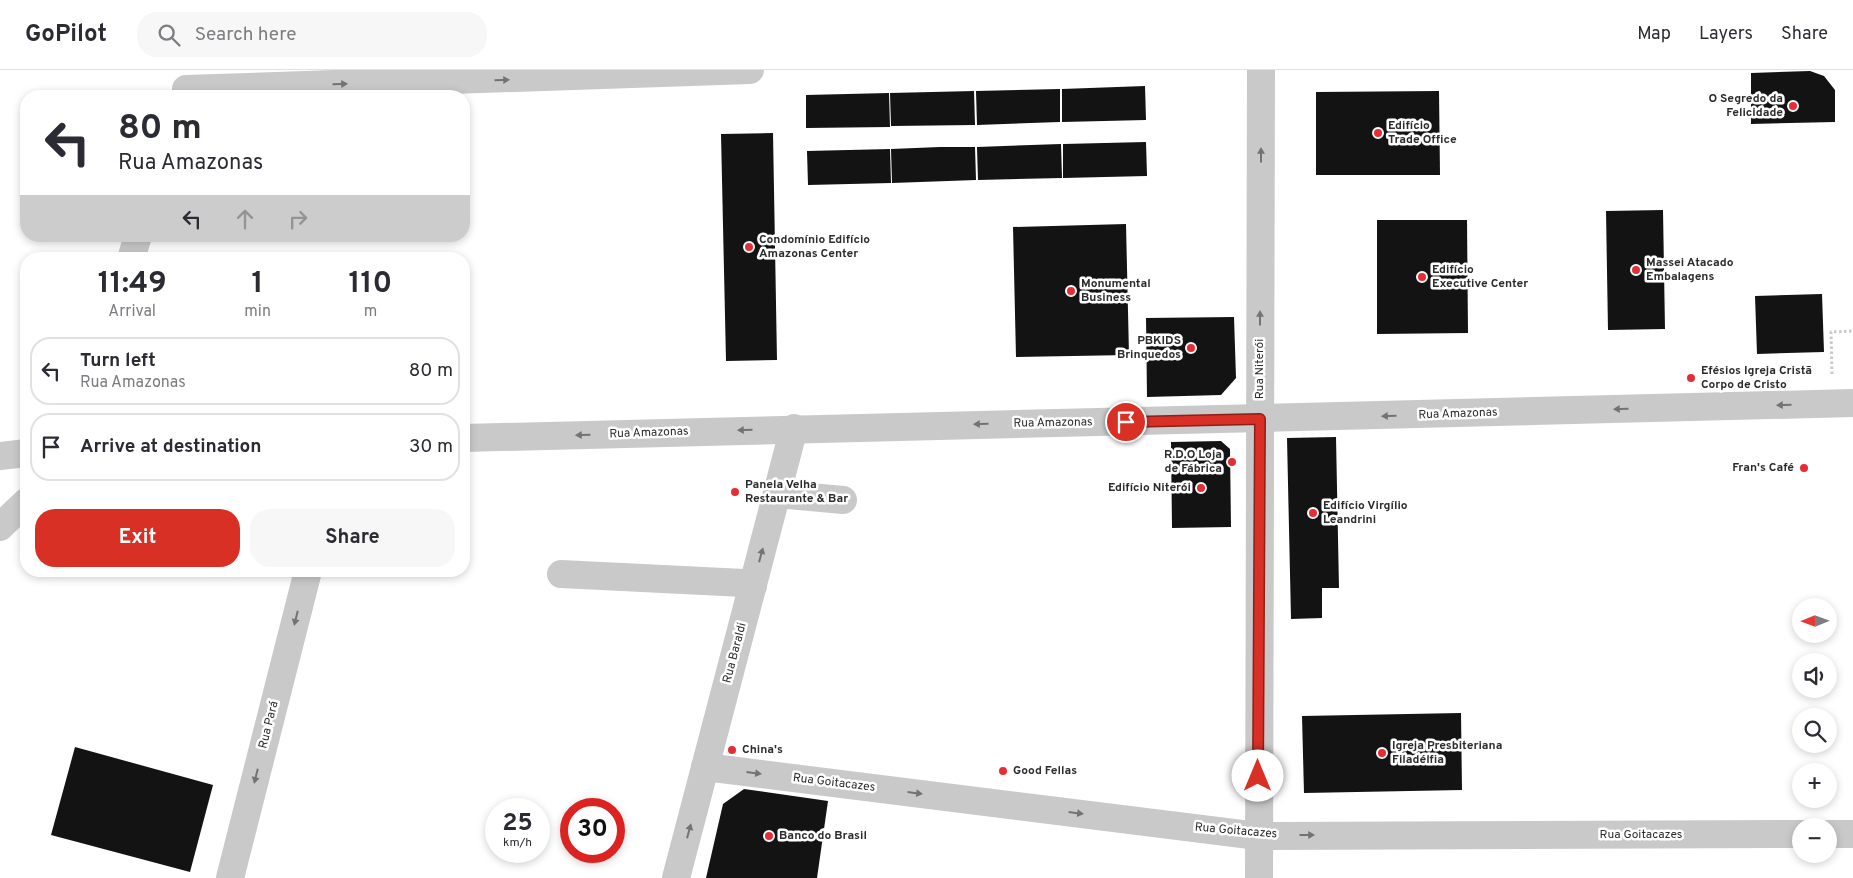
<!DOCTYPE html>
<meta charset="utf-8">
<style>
:root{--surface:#fff;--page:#f7f7f7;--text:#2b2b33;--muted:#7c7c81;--line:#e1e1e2;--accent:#d93025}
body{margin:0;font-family:Overpass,sans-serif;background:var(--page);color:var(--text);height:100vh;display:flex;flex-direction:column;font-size:19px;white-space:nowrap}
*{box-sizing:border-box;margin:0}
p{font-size:16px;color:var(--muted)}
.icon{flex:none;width:28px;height:28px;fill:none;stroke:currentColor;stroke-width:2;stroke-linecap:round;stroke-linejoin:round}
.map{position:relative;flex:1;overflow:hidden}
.panel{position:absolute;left:20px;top:182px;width:450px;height:325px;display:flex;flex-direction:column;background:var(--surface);border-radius:20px;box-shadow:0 2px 8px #0003}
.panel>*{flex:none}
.hud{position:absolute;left:20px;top:20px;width:450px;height:152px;border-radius:20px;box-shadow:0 2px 8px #0003;background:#fff;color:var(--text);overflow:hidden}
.needle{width:32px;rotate:269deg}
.controls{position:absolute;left:1792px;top:528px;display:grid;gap:10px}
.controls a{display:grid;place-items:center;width:45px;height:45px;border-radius:50%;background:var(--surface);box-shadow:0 2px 8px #0003;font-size:25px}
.speed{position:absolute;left:485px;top:728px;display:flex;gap:10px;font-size:25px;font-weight:700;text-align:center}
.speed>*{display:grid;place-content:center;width:65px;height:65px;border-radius:50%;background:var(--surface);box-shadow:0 2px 8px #0003;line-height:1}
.speed small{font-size:12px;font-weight:400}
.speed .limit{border:8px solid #d22;background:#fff;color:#111}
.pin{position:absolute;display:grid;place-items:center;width:42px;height:42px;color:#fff;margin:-21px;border:2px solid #fff;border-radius:50%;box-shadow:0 1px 5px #0007}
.me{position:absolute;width:55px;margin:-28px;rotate:0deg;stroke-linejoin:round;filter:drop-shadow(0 0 4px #0008)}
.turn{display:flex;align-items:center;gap:18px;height:105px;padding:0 15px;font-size:22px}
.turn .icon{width:65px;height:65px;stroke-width:2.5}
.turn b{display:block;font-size:35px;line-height:42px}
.lanes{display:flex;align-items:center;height:48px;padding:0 15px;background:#0003;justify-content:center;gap:25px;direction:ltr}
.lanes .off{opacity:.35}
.eta{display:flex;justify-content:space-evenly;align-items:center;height:85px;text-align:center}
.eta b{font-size:30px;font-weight:700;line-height:35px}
.button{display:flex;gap:10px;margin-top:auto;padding:10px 15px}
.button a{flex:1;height:58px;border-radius:20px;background:var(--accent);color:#fff;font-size:20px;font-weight:700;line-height:58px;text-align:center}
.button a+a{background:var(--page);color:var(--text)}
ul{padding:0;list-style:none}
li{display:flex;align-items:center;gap:15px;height:68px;margin:0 10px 8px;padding:0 5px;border:2px solid var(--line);border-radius:20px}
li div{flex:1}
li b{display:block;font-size:19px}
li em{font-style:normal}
header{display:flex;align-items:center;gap:30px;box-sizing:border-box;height:70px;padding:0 25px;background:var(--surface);border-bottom:1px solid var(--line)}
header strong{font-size:24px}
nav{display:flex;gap:28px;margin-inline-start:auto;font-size:18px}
.search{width:350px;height:45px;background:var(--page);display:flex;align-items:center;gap:12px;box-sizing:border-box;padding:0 18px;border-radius:20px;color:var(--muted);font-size:19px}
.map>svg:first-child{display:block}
.building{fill:#131313}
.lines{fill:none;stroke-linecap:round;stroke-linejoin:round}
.path{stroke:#c9c9c9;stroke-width:3;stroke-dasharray:2.5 2.5;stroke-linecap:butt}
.minor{stroke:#c9c9c9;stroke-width:28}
.oneway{fill:#737373}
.route-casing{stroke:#8d1f18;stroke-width:12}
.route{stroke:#d93025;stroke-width:9}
.poi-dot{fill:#e52d36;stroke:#fff;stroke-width:2}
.labels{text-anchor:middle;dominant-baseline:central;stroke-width:5;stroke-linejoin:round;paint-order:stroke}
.poi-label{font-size:12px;font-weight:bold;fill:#2c2c2c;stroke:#fff;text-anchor:start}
.street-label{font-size:12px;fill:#2c2c2c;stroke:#fff}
</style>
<header>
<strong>GoPilot</strong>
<div class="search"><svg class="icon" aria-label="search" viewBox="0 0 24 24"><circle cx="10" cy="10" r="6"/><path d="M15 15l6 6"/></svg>Search here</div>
<nav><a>Map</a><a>Layers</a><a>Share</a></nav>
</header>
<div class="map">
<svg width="1853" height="808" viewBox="0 0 1853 808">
<rect width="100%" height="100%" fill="#fff"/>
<!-- building -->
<g class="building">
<path d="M1810,1L1824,6L1835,20V52L1751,54V3Z"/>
<path d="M1145,16L1146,50L1062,52V19Z"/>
<path d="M1060,19V52L977,55L976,21Z"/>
<path d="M974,21L975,55L891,56L890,23Z"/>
<path d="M1439,21L1440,105H1316V22Z"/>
<path d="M889,23L890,57L806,58V25Z"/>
<path d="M773,63L777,290L726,291L721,64Z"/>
<path d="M1146,72L1147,106L1063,108V74Z"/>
<path d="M1061,74L1062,108L978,110L977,77Z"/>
<path d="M940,77H975L976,110L892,113L891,79Z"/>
<path d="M890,79L891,113L808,115L807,81Z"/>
<path d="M1663,140L1665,259L1608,260L1606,141Z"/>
<path d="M1377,150H1467L1468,263L1377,264Z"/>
<path d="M1126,154L1129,285L1016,287L1013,157Z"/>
<path d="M1822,224L1824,282L1757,284L1755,226Z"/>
<path d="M1234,247L1236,308L1221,325L1147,327L1146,248Z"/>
<path d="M1336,367L1339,518H1322V548L1291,549L1287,368Z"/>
<path d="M1221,371L1230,379L1231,457L1172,458L1171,372Z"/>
<path d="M1461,643L1462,720L1304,723L1302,646Z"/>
<path d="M75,677L213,715L190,802L51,765Z"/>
<path d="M744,719L828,731L817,808H706L723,734Z"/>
</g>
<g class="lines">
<!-- path -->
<path class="path" d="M1832,304L1831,262L1853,261"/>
<!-- minor -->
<g class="minor">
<path d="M186,19L750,0"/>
<path d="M131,189L138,166"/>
<path d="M464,368C927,355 1390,346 1853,333"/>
<path d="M0,386L26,383"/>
<path d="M777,424L843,430"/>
<path d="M0,457L26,432"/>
<path d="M561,504L744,513L753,516"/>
<path d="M705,697L1258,766L1801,764"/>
<path d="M1829,764H1853"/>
<path d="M230,808L308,501"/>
<path d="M676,808L794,358"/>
<path d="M1259,808L1261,0"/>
</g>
</g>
<!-- one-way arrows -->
<defs><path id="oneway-solid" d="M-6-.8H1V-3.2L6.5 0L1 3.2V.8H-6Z" transform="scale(1.25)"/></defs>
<g class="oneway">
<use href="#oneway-solid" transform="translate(502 10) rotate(-2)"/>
<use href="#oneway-solid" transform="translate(340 14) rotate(-2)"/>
<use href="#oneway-solid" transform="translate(1261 85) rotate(-90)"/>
<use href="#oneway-solid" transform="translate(1260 248) rotate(-90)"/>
<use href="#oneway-solid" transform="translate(1784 335) rotate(178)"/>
<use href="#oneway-solid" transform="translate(1621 339) rotate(178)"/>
<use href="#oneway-solid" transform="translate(1389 346) rotate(178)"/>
<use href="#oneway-solid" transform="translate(981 354) rotate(179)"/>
<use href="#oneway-solid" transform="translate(745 360) rotate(178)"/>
<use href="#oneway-solid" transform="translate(583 365) rotate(178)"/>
<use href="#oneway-solid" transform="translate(761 485) rotate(-75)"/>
<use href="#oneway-solid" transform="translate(296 548) rotate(104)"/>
<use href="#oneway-solid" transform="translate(754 703) rotate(7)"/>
<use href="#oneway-solid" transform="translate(256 706) rotate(104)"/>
<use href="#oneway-solid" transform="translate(915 723) rotate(7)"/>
<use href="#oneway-solid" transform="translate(1076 743) rotate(7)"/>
<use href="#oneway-solid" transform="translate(689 761) rotate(-75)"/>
<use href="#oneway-solid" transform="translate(1307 765)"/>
</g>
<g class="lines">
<!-- route casing -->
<g class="route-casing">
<path id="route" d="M1126,352L1260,349L1258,706"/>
</g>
<!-- route -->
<use href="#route" class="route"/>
</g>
<!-- markers -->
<g class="poi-dot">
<circle cx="1793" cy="36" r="5"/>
<circle cx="1378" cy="63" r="5"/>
<circle cx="749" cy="177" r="5"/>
<circle cx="1636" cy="200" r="5"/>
<circle cx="1422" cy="207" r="5"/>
<circle cx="1071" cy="221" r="5"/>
<circle cx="1191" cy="278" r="5"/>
<circle cx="1691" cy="308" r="5"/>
<circle cx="1232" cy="392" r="5"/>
<circle cx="1804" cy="398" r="5"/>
<circle cx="1201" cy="418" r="5"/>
<circle cx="735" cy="422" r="5"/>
<circle cx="1313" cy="443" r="5"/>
<circle cx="732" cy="680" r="5"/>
<circle cx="1382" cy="683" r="5"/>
<circle cx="1003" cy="701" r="5"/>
<circle cx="769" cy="766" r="5"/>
</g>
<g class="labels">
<!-- poi labels -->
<g class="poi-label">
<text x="1783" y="29" text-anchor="end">O Segredo da<tspan x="1783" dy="14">Felicidade</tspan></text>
<text x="1388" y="56">Edifício<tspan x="1388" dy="14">Trade Office</tspan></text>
<text x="759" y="170">Condomínio Edifício<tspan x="759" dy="14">Amazonas Center</tspan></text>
<text x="1646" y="193">Massei Atacado<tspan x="1646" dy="14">Embalagens</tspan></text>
<text x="1432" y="200">Edifício<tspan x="1432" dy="14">Executive Center</tspan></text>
<text x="1081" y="214">Monumental<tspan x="1081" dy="14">Business</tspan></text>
<text x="1181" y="271" text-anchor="end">PBKIDS<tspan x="1181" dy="14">Brinquedos</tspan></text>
<text x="1701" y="301">Efésios Igreja Cristã<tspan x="1701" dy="14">Corpo de Cristo</tspan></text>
<text x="1222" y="385" text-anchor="end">R.D.O Loja<tspan x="1222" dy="14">de Fábrica</tspan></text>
<text x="1794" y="398" text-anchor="end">Fran's Café</text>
<text x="745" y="415">Panela Velha<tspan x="745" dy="14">Restaurante &amp; Bar</tspan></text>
<text x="1191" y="418" text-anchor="end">Edifício Niterói</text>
<text x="1323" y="436">Edifício Virgílio<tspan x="1323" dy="14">Leandrini</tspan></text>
<text x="1392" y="676">Igreja Presbiteriana<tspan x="1392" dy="14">Filadélfia</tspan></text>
<text x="742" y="680">China's</text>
<text x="1013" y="701">Good Fellas</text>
<text x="779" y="766">Banco do Brasil</text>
</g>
<!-- street labels -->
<g class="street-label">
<text transform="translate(1260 299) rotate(-90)">Rua Niterói</text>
<text transform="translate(1458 344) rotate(-2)">Rua Amazonas</text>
<text transform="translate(1053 353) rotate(-1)">Rua Amazonas</text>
<text transform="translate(649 363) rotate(-2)">Rua Amazonas</text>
<text transform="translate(735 583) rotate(-75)">Rua Baraldi</text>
<text transform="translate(269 655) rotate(-76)">Rua Pará</text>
<text transform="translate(834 713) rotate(7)">Rua Goitacazes</text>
<text transform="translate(1236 761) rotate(5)">Rua Goitacazes</text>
<text x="1641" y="765">Rua Goitacazes</text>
</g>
</g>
</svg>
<div class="controls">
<a><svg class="needle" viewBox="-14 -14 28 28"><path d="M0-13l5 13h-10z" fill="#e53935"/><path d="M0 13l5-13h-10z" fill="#7c7c81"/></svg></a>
<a><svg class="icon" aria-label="sound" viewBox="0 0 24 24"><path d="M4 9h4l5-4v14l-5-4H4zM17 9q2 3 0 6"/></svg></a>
<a><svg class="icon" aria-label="search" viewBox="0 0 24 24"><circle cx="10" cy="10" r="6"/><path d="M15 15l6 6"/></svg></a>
<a>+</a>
<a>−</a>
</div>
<div class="speed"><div>25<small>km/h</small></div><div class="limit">30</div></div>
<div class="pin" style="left:1126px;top:352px;background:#d93025"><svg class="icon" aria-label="arrive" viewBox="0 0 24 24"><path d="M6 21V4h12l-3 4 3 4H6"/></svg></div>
<svg class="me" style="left:1258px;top:706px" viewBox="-20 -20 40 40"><circle r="19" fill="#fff"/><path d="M0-13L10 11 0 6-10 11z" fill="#d93025"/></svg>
<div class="hud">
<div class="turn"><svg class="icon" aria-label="left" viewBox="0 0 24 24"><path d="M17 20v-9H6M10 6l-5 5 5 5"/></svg><div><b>80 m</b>Rua Amazonas</div></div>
<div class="lanes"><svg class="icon" aria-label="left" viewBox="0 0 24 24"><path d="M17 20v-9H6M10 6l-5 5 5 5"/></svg><svg class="icon off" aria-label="ahead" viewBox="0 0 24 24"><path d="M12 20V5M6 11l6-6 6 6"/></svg><svg class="icon off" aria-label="right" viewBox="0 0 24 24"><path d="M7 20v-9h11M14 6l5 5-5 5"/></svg></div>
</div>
<section class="panel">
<div class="eta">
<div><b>11:49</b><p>Arrival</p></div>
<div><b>1</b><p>min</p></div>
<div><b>110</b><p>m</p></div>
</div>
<ul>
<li><svg class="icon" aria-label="left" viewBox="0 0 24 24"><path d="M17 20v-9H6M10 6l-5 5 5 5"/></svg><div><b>Turn left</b><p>Rua Amazonas</p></div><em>80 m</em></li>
<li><svg class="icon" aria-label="arrive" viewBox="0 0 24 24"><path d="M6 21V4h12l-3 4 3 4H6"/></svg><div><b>Arrive at destination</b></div><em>30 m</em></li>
</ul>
<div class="button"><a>Exit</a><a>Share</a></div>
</section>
</div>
